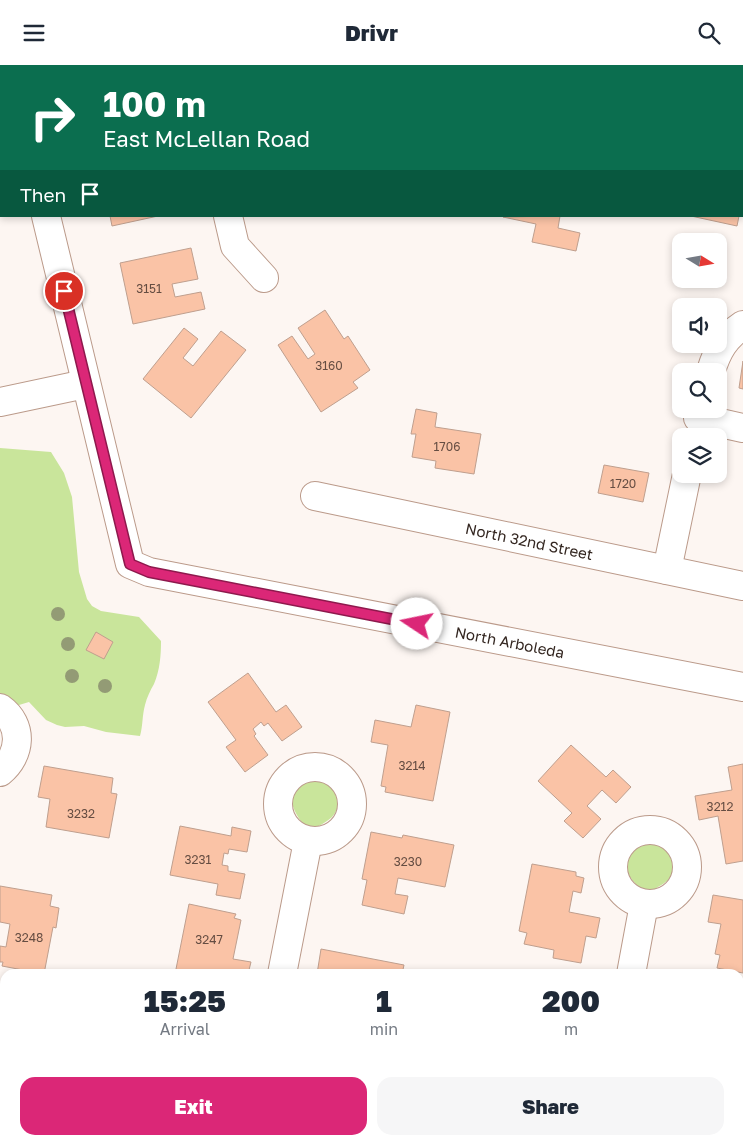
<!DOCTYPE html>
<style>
:root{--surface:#fff;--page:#f6f6f7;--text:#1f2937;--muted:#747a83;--accent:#db2777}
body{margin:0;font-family:"Golos Text",sans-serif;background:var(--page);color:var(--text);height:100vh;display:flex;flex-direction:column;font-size:19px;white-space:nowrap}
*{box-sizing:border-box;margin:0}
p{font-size:16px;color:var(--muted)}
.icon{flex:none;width:28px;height:28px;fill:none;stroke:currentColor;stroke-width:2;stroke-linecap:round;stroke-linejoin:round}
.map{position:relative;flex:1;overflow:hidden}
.details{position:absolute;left:0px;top:904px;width:744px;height:176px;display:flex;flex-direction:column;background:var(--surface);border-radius:15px 15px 0 0;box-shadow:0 2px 8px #0003}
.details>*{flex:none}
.hud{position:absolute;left:0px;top:0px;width:744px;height:152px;box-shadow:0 2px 8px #0003;background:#0b6e4f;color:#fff;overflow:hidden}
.needle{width:32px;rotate:101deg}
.buttons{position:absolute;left:672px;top:168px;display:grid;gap:10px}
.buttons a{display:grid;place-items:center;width:55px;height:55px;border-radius:10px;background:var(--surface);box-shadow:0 2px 8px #0003;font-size:25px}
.pin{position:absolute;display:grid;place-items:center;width:42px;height:42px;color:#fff;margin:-21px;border:2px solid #fff;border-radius:50%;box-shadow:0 1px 5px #0007}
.me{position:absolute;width:55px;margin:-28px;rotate:281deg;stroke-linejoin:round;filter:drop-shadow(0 0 4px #0008)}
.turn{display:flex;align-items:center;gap:18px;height:105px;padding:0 20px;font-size:22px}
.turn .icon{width:65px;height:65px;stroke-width:2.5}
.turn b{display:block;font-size:35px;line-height:42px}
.then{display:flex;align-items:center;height:48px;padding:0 20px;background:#0003;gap:10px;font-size:19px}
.eta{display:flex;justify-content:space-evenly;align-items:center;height:85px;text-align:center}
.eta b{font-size:30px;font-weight:800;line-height:35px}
.action{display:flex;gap:10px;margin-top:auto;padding:10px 20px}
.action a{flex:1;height:58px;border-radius:15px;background:var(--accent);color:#fff;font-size:20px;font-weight:800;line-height:58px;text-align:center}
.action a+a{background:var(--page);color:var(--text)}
header{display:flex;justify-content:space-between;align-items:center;height:65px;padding:0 20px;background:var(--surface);font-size:22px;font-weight:800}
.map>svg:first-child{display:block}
.green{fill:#c9e59b}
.building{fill:#fac3a6;stroke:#bf9f8e}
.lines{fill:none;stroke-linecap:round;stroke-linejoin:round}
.minor-casing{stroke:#bb9a8a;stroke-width:30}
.minor{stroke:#fff;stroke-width:28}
.tree{fill:#939b75}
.route-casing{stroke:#8e194d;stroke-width:12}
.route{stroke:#db2777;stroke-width:9}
.labels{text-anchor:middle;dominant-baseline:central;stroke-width:5;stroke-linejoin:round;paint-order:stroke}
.number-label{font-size:12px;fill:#654d42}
.street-label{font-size:15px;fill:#332620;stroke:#fff}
</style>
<header><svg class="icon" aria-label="menu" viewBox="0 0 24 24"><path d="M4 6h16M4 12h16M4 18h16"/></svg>Drivr<svg class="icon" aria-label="search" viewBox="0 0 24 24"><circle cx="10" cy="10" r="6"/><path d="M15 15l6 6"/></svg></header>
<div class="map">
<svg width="743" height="1079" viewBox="0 0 743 1079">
<rect width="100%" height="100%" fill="#fdf6f2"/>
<!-- green -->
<g class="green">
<path d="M0,383L51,387L64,408L72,432L79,507L87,534L92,541L101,546L139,552L161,576C161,590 160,605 154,619C150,626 147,632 145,640C142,651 143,660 140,671L106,667L84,661L65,662L57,660L46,655L29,637L19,640L0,630Z"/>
<path d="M315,713C332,715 347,736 332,752C327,757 318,761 312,765L308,764C290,746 280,717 315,713Z"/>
<path d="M651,776C669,779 682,800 668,815C665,818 661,820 658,822C653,825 649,828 643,828C639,823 634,817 630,812C620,795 634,778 651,776Z"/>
</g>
<!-- building -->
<g class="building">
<path d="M233,0H265L266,1H234Z"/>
<path d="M372,0H412L414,1H373Z"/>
<path d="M656,0H743V33L742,1H656Z"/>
<path d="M110,151H158L112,161Z"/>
<path d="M560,151L558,163L580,168L576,186L532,177L536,159L503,152Z"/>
<path d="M691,151H739L737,161Z"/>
<path d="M191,183L198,214L172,219L175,232L201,227L205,244L133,259L120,198Z"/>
<path d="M325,245L344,274L348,271L370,305L353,317L358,323L321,347L278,280L292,271L308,294L315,289L298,263Z"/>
<path d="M184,263L198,274L183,293L193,301L221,266L246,285L191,353L143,314Z"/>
<path d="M743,296V324L739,323Z"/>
<path d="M416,344L437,348L435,362L481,369L474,409L435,403L436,396L412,392L416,369H411Z"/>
<path d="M604,400L649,408L643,437L598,428Z"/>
<path d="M96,567L113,577L104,594L86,585Z"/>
<path d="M248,608L276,647L286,640L302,662L282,676L268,658L264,661L261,657L253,664L256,669L254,671L268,690L245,707L226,682L236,675L208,637Z"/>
<path d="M416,640L450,647L433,736L385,727L386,722L381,721L388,680L371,677L375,655L411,662Z"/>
<path d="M571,680L606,712L613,705L631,722L616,738L602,725L587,741L601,754L583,773L564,756L572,748L538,716Z"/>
<path d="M743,699V796L726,799L718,751L699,755L695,731L732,725L728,702Z"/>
<path d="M44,701L113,713L111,728L117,729L109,773L46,762L50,734L38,732Z"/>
<path d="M180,761L231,771L232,762L251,766L247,787L229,784L228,789L224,788L222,800L228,801V806L245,809L240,834L216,830L218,819L170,810Z"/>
<path d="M371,767L402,773L403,770L454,780L445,822L398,813L395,829L408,831L404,849L362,840L367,815L362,814Z"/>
<path d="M532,799L576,807V811L584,813L581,828L573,826L569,847L600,853L596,873L586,871L581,898L553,893L554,885L524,879L527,868L519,866Z"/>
<path d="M0,821L52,830L50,841L59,843L56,863L53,862L44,909L2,901L3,897H0V881L6,882L10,859L0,857Z"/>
<path d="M713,830L743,835V908L717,903L720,890L715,889L721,859L708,857Z"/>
<path d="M189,839L236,849L234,853L241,855L233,894L251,897L248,909H175Z"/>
<path d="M321,884L404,900L402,909H317Z"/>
<path d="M0,926L5,927V1004L0,1003Z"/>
<path d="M0,1050L5,1051V1075H17L16,1079H0Z"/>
<path d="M322,1075H358L357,1078L340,1075L339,1079H321Z"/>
<path d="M481,1075H559L558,1079H480Z"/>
<path d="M641,1075H696L715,1079H640Z"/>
</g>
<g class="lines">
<!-- minor casing -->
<g class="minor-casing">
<g id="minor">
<path d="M10,0L11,1"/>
<path d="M192,0V1"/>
<path d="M481,1V0"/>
<path id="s1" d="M46,151L130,499L149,507L743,622"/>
<path d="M228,151L235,181L264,213"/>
<path d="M711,306C717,286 725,272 743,260"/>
<path d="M0,337L85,319"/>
<path d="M698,353L743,363"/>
<path id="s2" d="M315,431L743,521"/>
<path d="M667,505L687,409"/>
<path d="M0,643C24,660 21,690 0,707"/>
<circle cx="315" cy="739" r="37"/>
<circle cx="650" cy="802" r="37"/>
<path d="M282,909L308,776"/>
<path d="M631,909L644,839"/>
<path d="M249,1079L250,1075"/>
<path d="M598,1079V1075"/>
</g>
</g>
<!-- minor -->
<use href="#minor" class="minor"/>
</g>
<!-- trees -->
<g class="tree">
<circle cx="58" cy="549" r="7"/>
<circle cx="68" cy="579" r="7"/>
<circle cx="72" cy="611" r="7"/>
<circle cx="105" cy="621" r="7"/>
</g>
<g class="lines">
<!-- route casing -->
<g class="route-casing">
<path id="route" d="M64,226L130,499L149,507L417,559"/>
</g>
<!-- route -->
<use href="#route" class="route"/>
</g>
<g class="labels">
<!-- number labels -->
<g class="number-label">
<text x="149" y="223">3151</text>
<text x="329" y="300">3160</text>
<text x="447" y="381">1706</text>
<text x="623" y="418">1720</text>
<text x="412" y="700">3214</text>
<text x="720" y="741">3212</text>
<text x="81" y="748">3232</text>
<text x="198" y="794">3231</text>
<text x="408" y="796">3230</text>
<text x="29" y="872">3248</text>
<text x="209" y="874">3247</text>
</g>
<!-- street labels -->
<g class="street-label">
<text stroke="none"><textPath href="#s2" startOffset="219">North 32nd Street</textPath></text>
<text stroke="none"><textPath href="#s1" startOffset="746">North Arboleda</textPath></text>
</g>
</g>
</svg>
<div class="buttons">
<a><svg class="needle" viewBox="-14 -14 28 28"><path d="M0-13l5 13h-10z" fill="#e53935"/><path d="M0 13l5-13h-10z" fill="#747a83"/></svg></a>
<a><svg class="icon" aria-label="sound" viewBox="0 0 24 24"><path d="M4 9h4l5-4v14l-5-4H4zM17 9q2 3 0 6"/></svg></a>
<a><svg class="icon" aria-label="search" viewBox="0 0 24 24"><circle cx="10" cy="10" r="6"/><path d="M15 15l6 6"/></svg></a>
<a><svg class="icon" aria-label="layers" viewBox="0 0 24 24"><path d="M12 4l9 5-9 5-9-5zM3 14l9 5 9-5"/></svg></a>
</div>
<div class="pin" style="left:64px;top:226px;background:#d93025"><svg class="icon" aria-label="arrive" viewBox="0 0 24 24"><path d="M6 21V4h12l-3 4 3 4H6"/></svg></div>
<svg class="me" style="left:417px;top:559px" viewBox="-20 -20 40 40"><circle r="19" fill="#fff"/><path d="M0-13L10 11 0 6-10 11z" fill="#db2777"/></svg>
<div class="hud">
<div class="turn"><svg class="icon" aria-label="right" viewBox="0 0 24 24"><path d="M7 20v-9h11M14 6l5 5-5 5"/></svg><div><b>100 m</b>East McLellan Road</div></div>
<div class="then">Then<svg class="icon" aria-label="arrive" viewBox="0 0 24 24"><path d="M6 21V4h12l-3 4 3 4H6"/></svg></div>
</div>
<section class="details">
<div class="eta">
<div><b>15:25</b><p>Arrival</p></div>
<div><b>1</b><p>min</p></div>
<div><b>200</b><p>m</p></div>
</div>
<div class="action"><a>Exit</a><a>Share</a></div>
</section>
</div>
